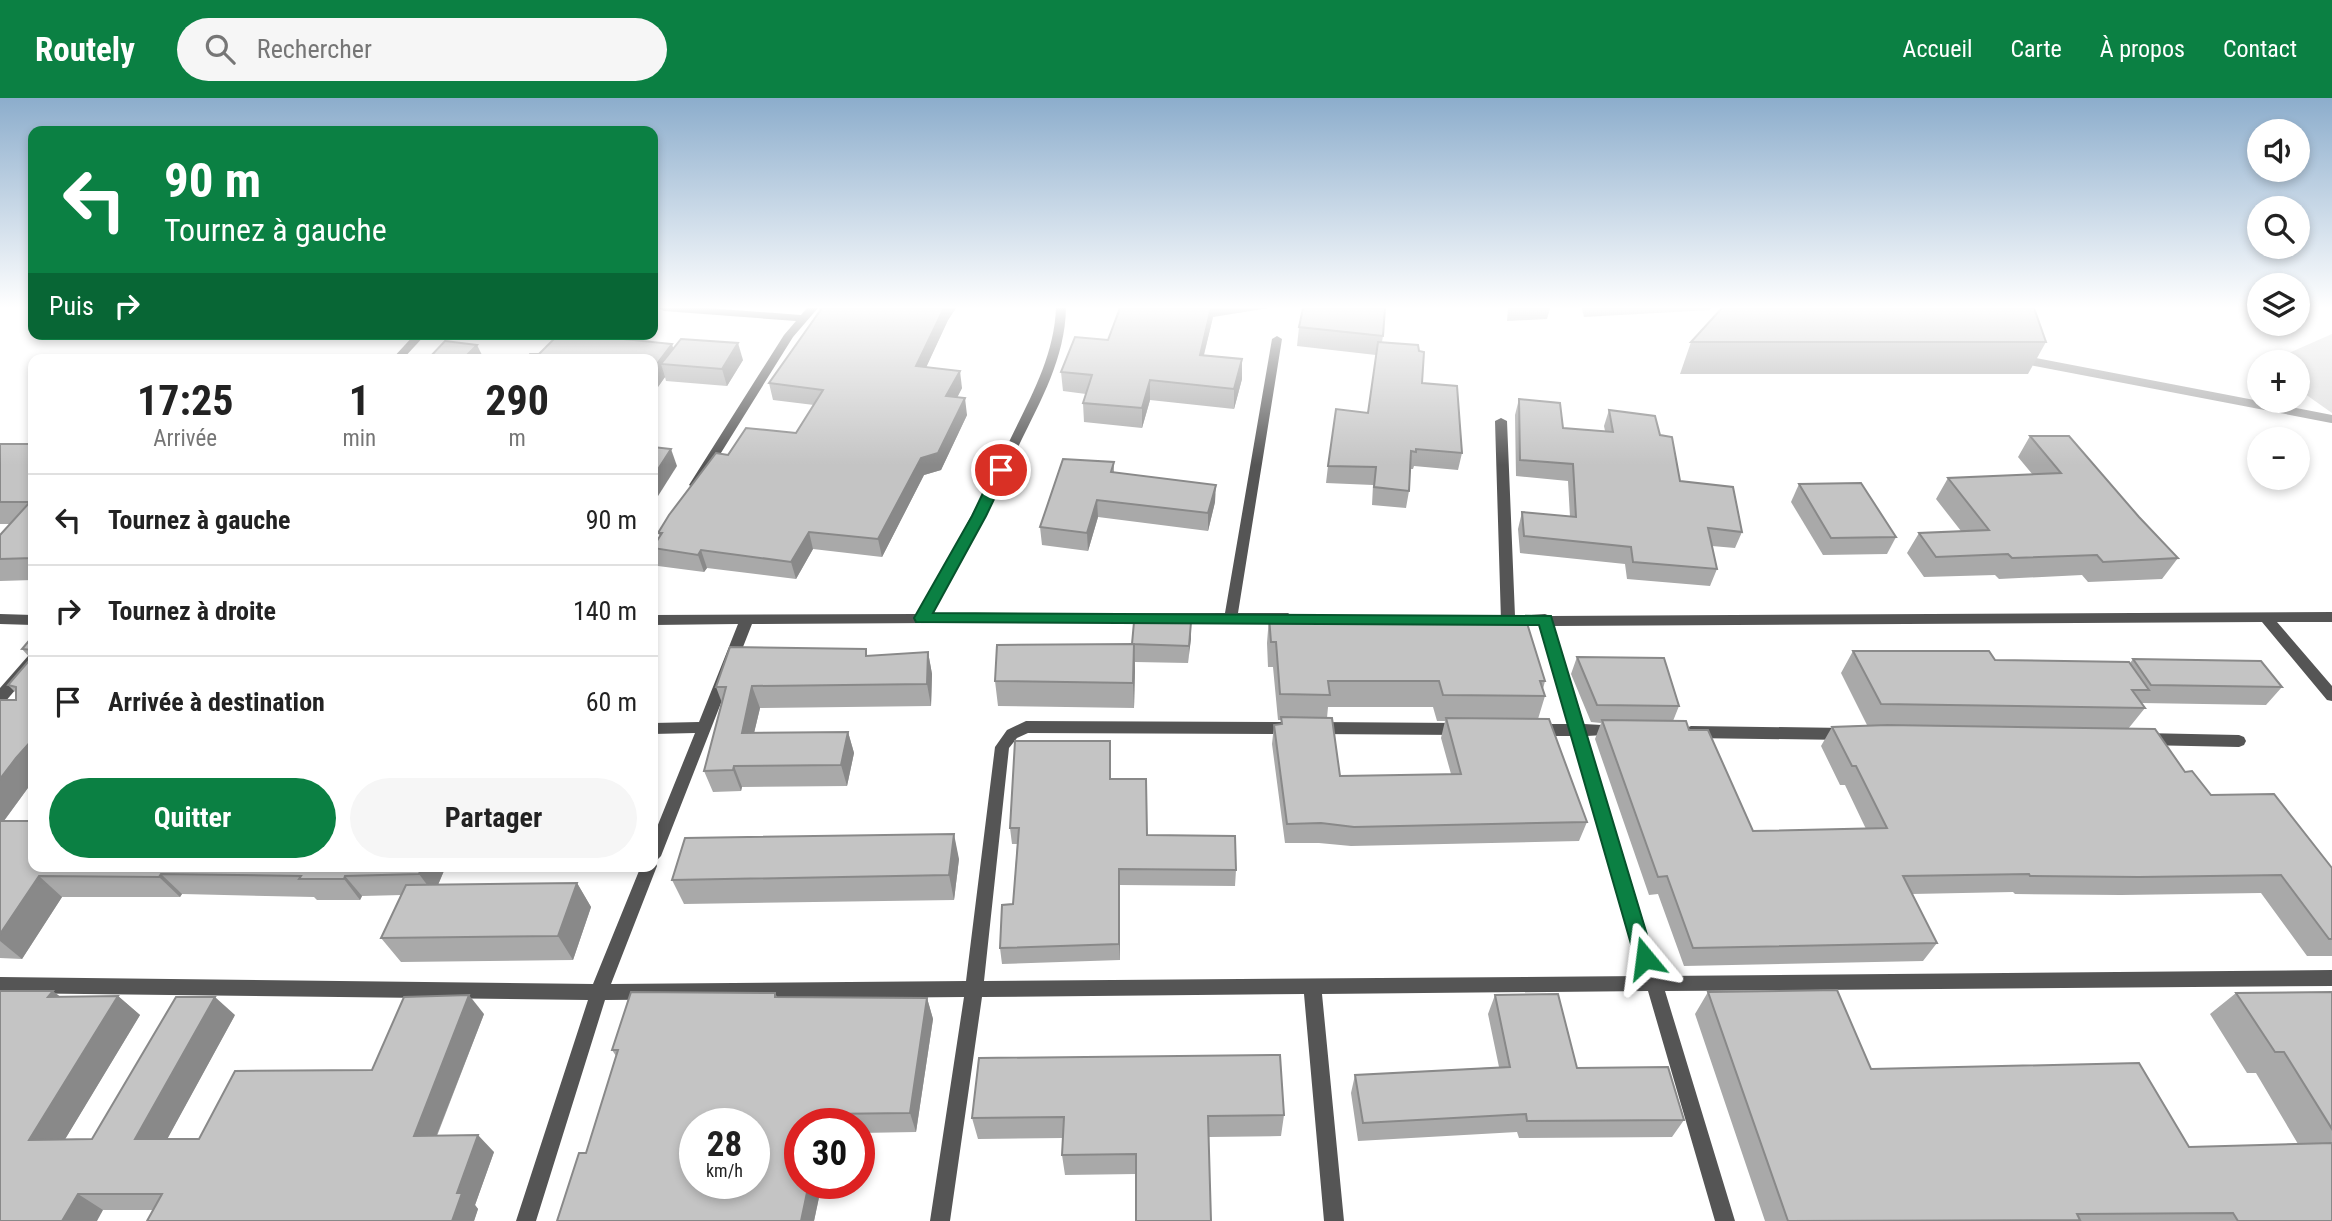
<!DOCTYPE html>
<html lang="fr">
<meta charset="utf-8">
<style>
:root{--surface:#fff;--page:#f6f6f6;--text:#222;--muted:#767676;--line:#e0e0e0;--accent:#0b8043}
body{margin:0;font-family:"Roboto Condensed",sans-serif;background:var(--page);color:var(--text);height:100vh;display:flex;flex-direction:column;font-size:26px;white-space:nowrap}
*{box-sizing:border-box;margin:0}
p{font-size:23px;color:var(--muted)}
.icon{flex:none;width:38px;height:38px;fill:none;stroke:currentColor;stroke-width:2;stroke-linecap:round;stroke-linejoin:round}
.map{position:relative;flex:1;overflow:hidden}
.panel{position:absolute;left:28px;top:256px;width:630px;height:518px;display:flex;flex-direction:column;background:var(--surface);border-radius:14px;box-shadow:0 4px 10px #0003}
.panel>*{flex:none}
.guide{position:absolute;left:28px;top:28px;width:630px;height:214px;border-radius:14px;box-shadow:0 4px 10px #0003;background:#0b8043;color:#fff;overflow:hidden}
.tools{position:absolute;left:2247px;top:21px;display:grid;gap:14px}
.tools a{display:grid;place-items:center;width:63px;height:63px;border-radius:50%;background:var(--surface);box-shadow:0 4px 10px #0003;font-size:35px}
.speed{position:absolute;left:679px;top:1010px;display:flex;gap:14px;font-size:35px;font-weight:700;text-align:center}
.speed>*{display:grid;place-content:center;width:91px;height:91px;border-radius:50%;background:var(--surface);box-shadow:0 4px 10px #0003;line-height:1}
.speed small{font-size:18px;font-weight:400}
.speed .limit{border:10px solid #d22;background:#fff;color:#111}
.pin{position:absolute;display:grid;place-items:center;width:60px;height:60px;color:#fff;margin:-30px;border:4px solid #fff;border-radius:50%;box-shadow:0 2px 7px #0007}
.me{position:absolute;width:77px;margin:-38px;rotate:344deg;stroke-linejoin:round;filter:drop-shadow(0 0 5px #0008)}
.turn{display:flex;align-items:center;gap:24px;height:147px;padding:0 21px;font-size:32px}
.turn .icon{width:91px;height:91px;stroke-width:2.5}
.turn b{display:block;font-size:49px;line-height:60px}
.then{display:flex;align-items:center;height:66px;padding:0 21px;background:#0003;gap:14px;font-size:26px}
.eta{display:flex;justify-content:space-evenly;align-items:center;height:119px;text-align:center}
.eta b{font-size:42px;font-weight:700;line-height:49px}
.cta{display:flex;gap:14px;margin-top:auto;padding:14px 21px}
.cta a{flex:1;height:80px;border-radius:42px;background:var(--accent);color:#fff;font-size:28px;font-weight:700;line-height:80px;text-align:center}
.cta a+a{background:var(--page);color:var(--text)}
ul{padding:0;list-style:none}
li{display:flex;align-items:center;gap:21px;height:91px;padding:0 21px;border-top:2px solid var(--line)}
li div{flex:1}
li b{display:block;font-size:26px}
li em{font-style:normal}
header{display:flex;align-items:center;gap:42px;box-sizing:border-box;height:98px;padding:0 35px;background:var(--accent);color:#fff}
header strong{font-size:33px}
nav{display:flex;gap:38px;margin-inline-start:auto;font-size:24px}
.search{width:490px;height:63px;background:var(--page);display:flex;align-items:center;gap:18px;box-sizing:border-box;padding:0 24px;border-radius:38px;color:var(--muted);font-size:26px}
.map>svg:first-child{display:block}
.green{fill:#dcdcdc}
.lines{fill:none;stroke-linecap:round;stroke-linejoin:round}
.stream{stroke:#a3a3a3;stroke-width:8}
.street{fill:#555;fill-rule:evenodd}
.wall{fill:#a9a9a9;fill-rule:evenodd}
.shaded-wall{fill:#898989}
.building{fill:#c4c4c4;stroke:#898989;stroke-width:2;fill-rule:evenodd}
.route{fill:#0b8043;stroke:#07532c;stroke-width:2}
</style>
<header>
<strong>Routely</strong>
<div class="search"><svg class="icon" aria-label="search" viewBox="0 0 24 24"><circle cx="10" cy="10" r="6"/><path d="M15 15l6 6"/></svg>Rechercher</div>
<nav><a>Accueil</a><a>Carte</a><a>À propos</a><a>Contact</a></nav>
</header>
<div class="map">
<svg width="2332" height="1123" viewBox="0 0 2332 1123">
<rect width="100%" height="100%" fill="#fff"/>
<!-- green -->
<path class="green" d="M2332,236V315L2298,291V264H2268Z"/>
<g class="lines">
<!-- stream -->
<path class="stream" d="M2025,262L2332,321"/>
<!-- street -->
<g class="street">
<path d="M659,210H707L801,217L807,210H818L793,239L701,387L695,391L689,387L784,237L796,223L664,213Z"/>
<path d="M1056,210H1066C1065,260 1041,302 1020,345C992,403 962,460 931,516L1225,515L1272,241L1277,238L1282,241L1238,515H1288L1295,520L1293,523L752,526L661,758L655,764L657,768L611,886L966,883L995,649L1007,632L1026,623L1293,624L1298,626L1300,630L1298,634L1293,636L1028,635L1017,640L1009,650L984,883L1643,878L1572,638H1534L1529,636L1527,632L1529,628L1534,626H1569L1540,528H1508L1501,523L1495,323L1501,320L1507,323L1515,518L1545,516L1550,518L2332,514V524H2277L2332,588V603L2327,602L2262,524L1554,528L1584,626L1620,628L1622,632L1620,636L1587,638L1660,878L2332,872V888L1665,893L1735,1123H1715L1648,893L1322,896L1344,1123H1324L1304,896L982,899L950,1123H930L964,899L605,902L536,1123H516L588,902L0,895V879L593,886L641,768H653V739L695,635L653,636V625L699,624L738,526L653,527V517L917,516C949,460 980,403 1008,346C1029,302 1054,260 1056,210Z"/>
<path d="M415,236H426L403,261H392Z"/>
<path d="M0,516L33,517V527L0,526Z"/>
<path d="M33,557V571L5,604L0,605V590L28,558Z"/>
<path d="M1317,624L1461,625L1466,627L1468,631L1466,635L1461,637L1317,636L1312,634L1310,630L1312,626Z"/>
<path d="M1691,628L1846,630L1851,632L1853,636L1851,640L1846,642L1691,640L1686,638L1684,634L1686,630Z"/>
<path d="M2143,635L2239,637L2244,639L2246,643L2244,647L2239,649L2143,647L2138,645L2136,641L2138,637Z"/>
</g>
</g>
<!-- wall -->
<g class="wall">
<path d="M819,210H956L948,222L926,269L962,290L957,299L967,317L941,372L924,377L882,459L813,451L796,481L707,470L704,474L658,468L653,453V449L660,439L658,435L728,357L796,335L814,307L773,302L769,285L820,212Z"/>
<path d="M1508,210H1550L1547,221L1507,223Z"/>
<path d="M1582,210H1711L1710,212L1584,219Z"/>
<path d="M1213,219L1204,257L1242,261V281L1234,311L1150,302L1142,330L1084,324L1083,305L1086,296L1063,293L1061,274L1108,242Z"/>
<path d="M1299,229L1383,238L1382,244L1422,285L1462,355L1458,372L1414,368L1413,371H1410L1409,393L1406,410L1372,407L1373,387L1326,385L1328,368L1368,315L1376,257L1297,248Z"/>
<path d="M1691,244H2046L2028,276H1680Z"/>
<path d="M673,251L743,262L727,288L666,283L665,279L653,296V261Z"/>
<path d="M1519,301L1563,330L1605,333L1604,328L1609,312L1660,337L1680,383L1742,434L1735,450L1712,448L1717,471L1710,488L1627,481L1625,466L1520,455L1518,431L1522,414L1570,419L1568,383L1516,378L1515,317Z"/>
<path d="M2030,338L2139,419L2178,460L2162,481L2088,484L2082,477L1999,481L1995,477L1924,479L1907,455L1919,435L1961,433L1936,401L1948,380L2033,377L2018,359Z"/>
<path d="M0,346H33V482L0,483V437L10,426H0Z"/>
<path d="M1114,364V375L1215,404L1208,433L1098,419L1088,453L1042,447L1040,429Z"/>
<path d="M1799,386L1896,439L1887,456L1823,457L1791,404Z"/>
<path d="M1269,519L1545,583L1543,591L1545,598L1538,621L1587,724L1579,743L1351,748L1319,745H1285L1272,646L1274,627L1281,626V622H1278L1273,569H1268L1267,545ZM1328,609H1433L1437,623H1445L1441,640L1451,676L1340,678L1327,620Z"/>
<path d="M1191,524L1188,565L1135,564L1134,610L998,608L995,583L1132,546Z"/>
<path d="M33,538V683L4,723L446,768L438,787L577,785L591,809L573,862L401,864L381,840L402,797L362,798L360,802H317L314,799L182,796L180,799H62L22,861L0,860V602H16V595L8,587L31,561L22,551Z"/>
<path d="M1853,553L1995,562L2130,565L2133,561L2282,589L2266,607L2141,605L2145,610L2128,631L2185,674L2211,697L2332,770V858H2307L2261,795L2121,797L2015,796L2013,794L1912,796L1937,845L1923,863L1684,868L1658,796L1649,797L1595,641L1601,625L1591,624L1571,576L1577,559L1679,608L1673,623L1689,632L1753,733L1866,731L1845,687H1840L1821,648L1832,629L1867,627L1841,575Z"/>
<path d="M928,554L932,576L931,608L760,610L754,635L848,634L854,655L847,688L742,689L741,693L713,694L704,673L722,605L716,589L868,558Z"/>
<path d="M1111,660V681L1147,737L1236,772L1235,788L1120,787V862L1002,866L1000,850L1013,806L1017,746H1012L1010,730Z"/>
<path d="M959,761L954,802L684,806L672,782Z"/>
<path d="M1708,894L1871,971L2189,1049L2298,1046L2256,975H2247L2210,916L2236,895L2332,894V1123H1765L1695,916Z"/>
<path d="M775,895L777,899L927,900L933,921L916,1034L859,1035V1026H800L822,1085L814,1123H557L586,1055L616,958L612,952Z"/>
<path d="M1495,897L1577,970L1684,1022L1672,1039L1519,1040L1517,1034L1358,1043L1351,995L1355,977L1499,969L1488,916Z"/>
<path d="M118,898L140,917L65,1041H92L235,917L167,1041H199L372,972L484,916L437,1038L494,1054L475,1107L478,1111L474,1123H147L153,1112H103L0,1123L61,899Z"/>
<path d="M1284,1017L1281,1038L1209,1039L1136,1076L1065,1077L1062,1057L1063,1040L978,1041L972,1020Z"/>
</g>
<!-- shaded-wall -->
<g class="shaded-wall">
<path d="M944,210H956L948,222L919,285L916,268Z"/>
<path d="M1211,210H1269L1213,219L1199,276L1200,257Z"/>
<path d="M738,245L743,262L727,288L722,271Z"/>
<path d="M672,246L677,263L661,266L665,279L653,296V271Z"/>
<path d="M477,247L484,261H463Z"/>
<path d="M1242,261V281L1234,311V291Z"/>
<path d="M960,273L962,290L949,316L946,298Z"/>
<path d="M1150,282V302L1142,330V310Z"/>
<path d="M965,300L967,317L941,372L924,377L882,459L878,441L921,360Z"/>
<path d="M671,351L677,368L653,406V379Z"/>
<path d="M1216,387L1215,404L1208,433V415Z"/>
<path d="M1097,402L1098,419L1088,453L1087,435Z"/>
<path d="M653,430L655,437L653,444Z"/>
<path d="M809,434L813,451L796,481L791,464Z"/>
<path d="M701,452L707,470L704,474L698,457Z"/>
<path d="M1191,524V541L1188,565L1189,548Z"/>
<path d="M1134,546L1135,572L1134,610L1133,585Z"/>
<path d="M928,554L932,576L931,608L927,586Z"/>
<path d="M752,588L760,610L749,656L742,635Z"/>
<path d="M848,634L854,655L847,688L841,667Z"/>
<path d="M33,641V683L0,728V681L16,660Z"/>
<path d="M734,668L742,689L741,693L733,672Z"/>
<path d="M954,736L959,761L954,802L949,777Z"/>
<path d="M422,768H446L434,796L419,776Z"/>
<path d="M1119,771L1120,787V862L1119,846Z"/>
<path d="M161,776L182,796L180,799L159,779Z"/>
<path d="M39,778L62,799L22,861L0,843V836Z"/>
<path d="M345,778L362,798L360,802L344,781Z"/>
<path d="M577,785L591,809L573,862L558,838Z"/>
<path d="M53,893L76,911L48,899Z"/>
<path d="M469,897L484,916L430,1054L414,1038Z"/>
<path d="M118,898L140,917L55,1058L29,1042Z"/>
<path d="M215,899L235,917L158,1058L135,1041Z"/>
<path d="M927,900L933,921L916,1034L910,1015Z"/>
<path d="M823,1016L827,1026H821Z"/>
<path d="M478,1037L494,1054L475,1107L478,1111L474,1123H452L457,1095Z"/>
<path d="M809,1085H822L814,1123H801Z"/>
<path d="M78,1096L103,1112L97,1123H62Z"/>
</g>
<!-- building -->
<g class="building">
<path d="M822,210H944L916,268L960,273L946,298L965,300L938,355L921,360L878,441L809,434L791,464L701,452L698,457L653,450V449L662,435H658L669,417L716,355L728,357L746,330L796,335L823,292L769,285Z"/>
<path d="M1120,210H1211L1200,257L1242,261L1234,291L1150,282L1142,310L1083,305L1092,277L1061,274L1075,239L1108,242Z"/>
<path d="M1303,210H1385L1383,238L1299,229Z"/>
<path d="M1722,210H2034L2046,244H1691Z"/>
<path d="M559,236H574L672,246L653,271V261H526L530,256H539Z"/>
<path d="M681,241L738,245L722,271L661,266Z"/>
<path d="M445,243L477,247L463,261H428Z"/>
<path d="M1378,244L1418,247L1419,253L1424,254L1422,285L1457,288L1462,355L1416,351V354L1411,353L1409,393L1374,389L1376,369L1328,368L1336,311L1368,315Z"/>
<path d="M1519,301L1560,305L1563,330L1613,334L1609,312L1655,318L1660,337L1672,339L1680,383L1733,389L1742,434L1708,430L1717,471L1633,464L1631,449L1524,438L1522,414L1576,419L1573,366L1520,362Z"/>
<path d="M2030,338H2069L2139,419L2178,460L2103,464L2097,457L2012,460L2008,456L1936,459L1919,435L1989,432L1948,380L2061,375Z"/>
<path d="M0,346H33V460L0,461V437L30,404H0Z"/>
<path d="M653,349L671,351L653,379Z"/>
<path d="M1063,361L1114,364L1111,374L1216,387L1208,415L1097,402L1087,435L1040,429Z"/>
<path d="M1861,385L1896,439L1831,440L1799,386Z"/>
<path d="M1269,519L1526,522L1545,583H1540L1545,598L1443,597L1439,583H1328L1330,597L1280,596L1276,544H1271Z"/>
<path d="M1134,524H1191L1189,548L1132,546Z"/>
<path d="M33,538V552L22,551Z"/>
<path d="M1134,546L1133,585L995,583L997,547Z"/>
<path d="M730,549L866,551V558L928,554L927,586L752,588L742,635L848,634L841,667L734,668L733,672L704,673L726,589H716Z"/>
<path d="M1853,553H1989L1995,562L2129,564L2149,592H2132L2145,610L1881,606Z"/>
<path d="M33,558V641L16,660L0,681V602H16V589L8,587Z"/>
<path d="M1577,559L1664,560L1679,608L1597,607Z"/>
<path d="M2133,561L2261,563L2282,589L2151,587Z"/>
<path d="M1281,619L1332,620L1340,678L1461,676L1446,620L1549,621L1587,724L1354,729L1321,725L1287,726L1274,627L1282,626Z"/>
<path d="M1602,622L1686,623L1689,632H1708L1753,733L1887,730L1856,668H1852L1832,629L1887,627L2155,631L2185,674L2192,673L2211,697L2274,696L2332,770V841H2329L2281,777L2139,779L2030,778L2029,776L1903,778L1937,845L1693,850L1667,778L1658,779Z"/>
<path d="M1015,643H1110V681H1146L1147,737L1235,738L1236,772L1119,771V846L1000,850L1002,807L1013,806L1019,730H1010Z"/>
<path d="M0,723H33V768H422L419,776L345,778L344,781H299L301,778L161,776L159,779L39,778L0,836Z"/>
<path d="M954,736L949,777L672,782L685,740Z"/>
<path d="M577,785L558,838L381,840L406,787Z"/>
<path d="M1837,892L1871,971L2139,965L2189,1049L2332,1045V1123H2238L2233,1115L2077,1116L2080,1122L1788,1123L1708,894Z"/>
<path d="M0,893H53L48,899L118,898L29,1042L92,1041L176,899H215L135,1041H199L235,973L372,972L404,899L469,897L414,1038L478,1037L457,1095H462L452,1123H147L162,1096H78L62,1123H0Z"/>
<path d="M631,894L775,895V899L927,900L910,1015L823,1016L821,1026H800V1085H809L801,1123H557L579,1055H586L618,952H612ZM695,1026H754V1085H695Z"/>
<path d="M2332,894V1031L2284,954H2275L2236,895Z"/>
<path d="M1558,896L1577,970L1668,969L1684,1022L1527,1023L1526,1016L1363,1025L1355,977L1510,969L1495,897Z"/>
<path d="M1280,957L1284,1017L1208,1018L1211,1123H1136V1056L1062,1057L1064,1019L972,1020L979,960Z"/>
</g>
<!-- sky -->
<linearGradient id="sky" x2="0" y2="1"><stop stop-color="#8cadcc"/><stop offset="0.57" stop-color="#fff"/><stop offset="1" stop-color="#fff" stop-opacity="0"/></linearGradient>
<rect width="2332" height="367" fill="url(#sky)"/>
<!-- route -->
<path class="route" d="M1001,368L1008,372L986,418L933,515L1551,518L1654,860L1652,866L1645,869L1638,866L1635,860L1539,527L916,524L914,520L972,418L994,372Z"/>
</svg>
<div class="tools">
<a><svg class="icon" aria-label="sound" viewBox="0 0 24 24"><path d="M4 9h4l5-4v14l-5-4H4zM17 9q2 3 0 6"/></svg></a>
<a><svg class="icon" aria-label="search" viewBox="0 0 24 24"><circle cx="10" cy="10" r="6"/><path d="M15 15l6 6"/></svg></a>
<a><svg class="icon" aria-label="layers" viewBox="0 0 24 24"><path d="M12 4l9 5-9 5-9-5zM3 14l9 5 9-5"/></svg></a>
<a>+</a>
<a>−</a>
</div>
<div class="speed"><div>28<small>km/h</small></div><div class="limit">30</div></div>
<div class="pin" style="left:1001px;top:372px;background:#d93025"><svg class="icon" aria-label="arrive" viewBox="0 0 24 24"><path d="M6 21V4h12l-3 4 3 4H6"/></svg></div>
<svg class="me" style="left:1645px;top:860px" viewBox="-20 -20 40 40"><path d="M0-17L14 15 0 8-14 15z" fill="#0b8043" stroke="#fff" stroke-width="4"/></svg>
<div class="guide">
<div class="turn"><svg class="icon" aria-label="left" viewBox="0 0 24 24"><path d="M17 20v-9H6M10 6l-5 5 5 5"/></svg><div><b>90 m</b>Tournez à gauche</div></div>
<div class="then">Puis<svg class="icon" aria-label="right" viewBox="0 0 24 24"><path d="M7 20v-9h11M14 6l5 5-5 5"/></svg></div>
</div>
<section class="panel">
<div class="eta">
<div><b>17:25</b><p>Arrivée</p></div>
<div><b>1</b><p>min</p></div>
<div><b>290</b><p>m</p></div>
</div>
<ul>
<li><svg class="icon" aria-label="left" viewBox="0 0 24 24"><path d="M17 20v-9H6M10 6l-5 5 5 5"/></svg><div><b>Tournez à gauche</b></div><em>90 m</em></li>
<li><svg class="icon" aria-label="right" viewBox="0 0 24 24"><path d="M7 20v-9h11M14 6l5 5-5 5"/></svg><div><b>Tournez à droite</b></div><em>140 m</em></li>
<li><svg class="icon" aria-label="arrive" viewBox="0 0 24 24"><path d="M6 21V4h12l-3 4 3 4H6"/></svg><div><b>Arrivée à destination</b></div><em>60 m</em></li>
</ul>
<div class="cta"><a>Quitter</a><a>Partager</a></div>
</section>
</div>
